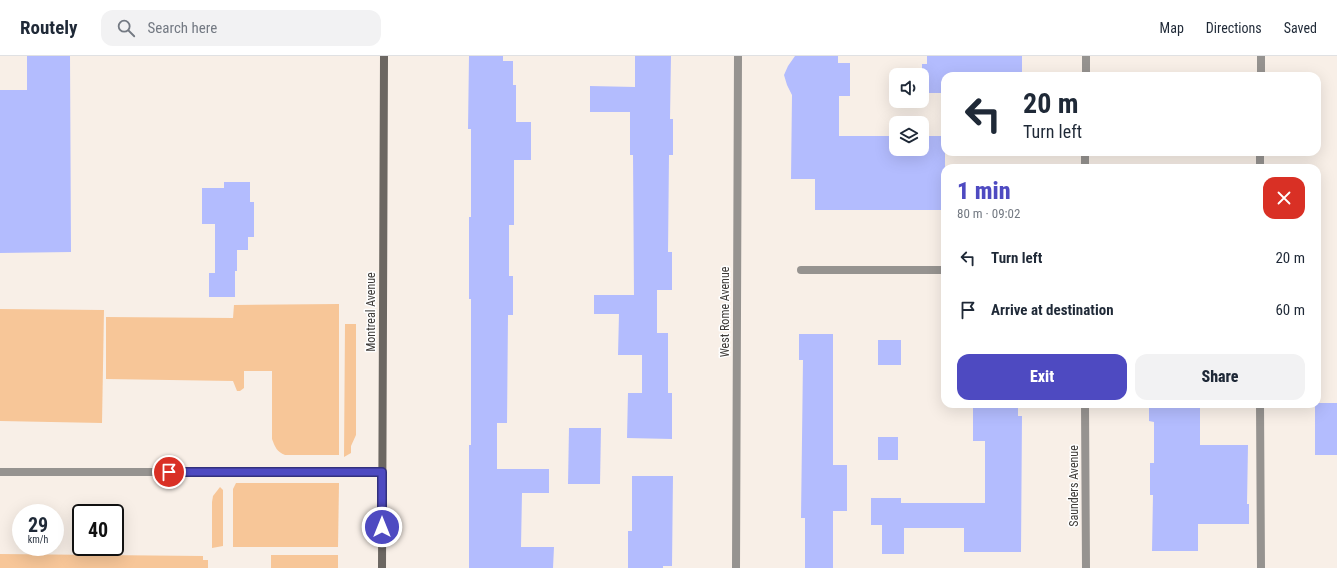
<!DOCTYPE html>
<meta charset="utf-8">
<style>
:root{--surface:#fff;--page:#f2f2f3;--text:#1f2937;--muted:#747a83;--line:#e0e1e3;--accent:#4e4ac1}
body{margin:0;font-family:"Roboto Condensed",sans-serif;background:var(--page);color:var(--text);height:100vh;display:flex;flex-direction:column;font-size:15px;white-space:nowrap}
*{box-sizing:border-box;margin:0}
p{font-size:13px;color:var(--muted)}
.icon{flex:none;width:22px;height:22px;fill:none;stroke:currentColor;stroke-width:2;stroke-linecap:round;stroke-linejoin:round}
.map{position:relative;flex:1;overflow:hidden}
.sheet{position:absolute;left:941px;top:108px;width:380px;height:244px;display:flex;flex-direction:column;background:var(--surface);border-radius:12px;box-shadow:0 4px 16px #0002}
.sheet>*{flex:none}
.top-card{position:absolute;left:941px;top:16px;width:380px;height:84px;border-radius:12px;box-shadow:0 4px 16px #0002;background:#fff;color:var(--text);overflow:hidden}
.buttons{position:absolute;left:889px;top:12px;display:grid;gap:8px}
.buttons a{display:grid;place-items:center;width:40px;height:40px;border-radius:8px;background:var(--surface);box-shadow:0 4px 16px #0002;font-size:20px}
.speed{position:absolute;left:12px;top:448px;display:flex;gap:8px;font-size:20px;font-weight:700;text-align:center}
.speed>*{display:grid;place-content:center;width:52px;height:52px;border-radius:50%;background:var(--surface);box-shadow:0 4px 16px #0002;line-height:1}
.speed small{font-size:10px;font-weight:400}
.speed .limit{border:2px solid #111;border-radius:6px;background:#fff;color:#111}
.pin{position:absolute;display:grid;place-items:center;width:34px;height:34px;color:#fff;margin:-17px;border:2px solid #fff;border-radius:50%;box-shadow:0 1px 4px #0007}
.me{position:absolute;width:44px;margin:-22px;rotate:0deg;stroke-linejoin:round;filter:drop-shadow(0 0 3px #0008)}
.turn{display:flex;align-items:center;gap:14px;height:84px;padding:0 16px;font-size:18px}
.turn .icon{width:52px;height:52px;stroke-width:2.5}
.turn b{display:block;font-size:28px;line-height:34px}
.round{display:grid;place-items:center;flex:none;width:42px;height:42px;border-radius:12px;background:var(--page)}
.overview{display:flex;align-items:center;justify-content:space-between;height:68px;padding:0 16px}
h1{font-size:24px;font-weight:800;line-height:30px;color:var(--accent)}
.cta{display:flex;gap:8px;margin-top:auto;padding:8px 16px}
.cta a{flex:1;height:46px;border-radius:12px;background:var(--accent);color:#fff;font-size:16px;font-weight:800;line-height:46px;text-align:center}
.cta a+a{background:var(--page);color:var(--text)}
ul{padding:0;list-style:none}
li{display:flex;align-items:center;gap:12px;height:52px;padding:0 16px}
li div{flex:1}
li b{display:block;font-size:15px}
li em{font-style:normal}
header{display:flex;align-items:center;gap:24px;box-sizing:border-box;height:56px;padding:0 20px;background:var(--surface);border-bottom:1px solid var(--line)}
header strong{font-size:19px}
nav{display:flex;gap:22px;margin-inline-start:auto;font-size:14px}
.search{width:280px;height:36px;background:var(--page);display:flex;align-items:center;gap:10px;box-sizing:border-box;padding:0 14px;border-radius:12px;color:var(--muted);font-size:15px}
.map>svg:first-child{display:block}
.green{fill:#f7c698}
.building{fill:#b3bcfe}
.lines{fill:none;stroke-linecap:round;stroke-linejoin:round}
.lane{stroke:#969390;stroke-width:8}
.street{stroke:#969390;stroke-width:8}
.secondary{stroke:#6c6762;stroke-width:8}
.route-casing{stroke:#33307d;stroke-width:10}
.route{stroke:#4e4ac1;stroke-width:7}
.labels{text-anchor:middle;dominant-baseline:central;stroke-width:3;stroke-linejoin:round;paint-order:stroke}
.street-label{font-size:12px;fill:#3e3b38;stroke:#fefefe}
</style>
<header>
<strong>Routely</strong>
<div class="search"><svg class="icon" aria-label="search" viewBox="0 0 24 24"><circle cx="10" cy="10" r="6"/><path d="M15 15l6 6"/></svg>Search here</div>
<nav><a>Map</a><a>Directions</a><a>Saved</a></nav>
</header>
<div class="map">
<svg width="1337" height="512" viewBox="0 0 1337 512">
<rect width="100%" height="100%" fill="#f8efe7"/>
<!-- green -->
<g class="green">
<path d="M339,248V399H285C277,396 275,391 272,383V315H244V332L240,335H237L233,325L106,323V261L233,262L234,249Z"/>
<path d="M0,253L104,254L102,367L0,365Z"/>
<path d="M345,268H356V379L351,390V397L344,401Z"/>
<path d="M236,427H339L338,491H233V433Z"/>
<path d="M220,431L223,434V490L212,492V446L213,440Z"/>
<path d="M0,498L203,500V504H208V512H0Z"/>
<rect x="271" y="499" width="67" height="13"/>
</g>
<!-- building -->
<g class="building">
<path d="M27,0H70L71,196L0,197V34H27Z"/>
<path d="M469,0H503V5H513V29H516V66H531V104H514V169H509V220H513V259H508L507,367H497V413H549V437H522L521,491H554L553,512H469V389H471V243H469V161H471V73H468Z"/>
<path d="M635,0H671L670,63H673V99H669L668,196H672V234H657V277H668V337H672V383L627,382L628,337H642V299H618L619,258H594V239H634L633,99H630V56H590V30L635,31Z"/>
<path d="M795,0H838V7H850V40H839V80H896V93H922V80H945V154H815V123H791L792,39L787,29L784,19L788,10Z"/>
<path d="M927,0H1022V20H945V37H922V8H927Z"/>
<path d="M224,126H250V146H254V181H248V194H237V215H235V241H209V217H215V168H202V132H224Z"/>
<path d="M799,278H833V409H847V455H833V512H805V462H801L803,304H799Z"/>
<rect x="878" y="284" width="23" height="25"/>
<path d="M1317,347H1337V399H1315V348Z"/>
<path d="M973,348H1018V360H1022L1021,496H964V472H904V498H882V469H871V442H901V447H985V385H973Z"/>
<path d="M1149,348H1200V389H1248L1247,448H1249V468H1198V495H1152L1153,439H1150V407H1154V366L1149,365Z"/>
<path d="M569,372H601L600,428H568Z"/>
<rect x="878" y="381" width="20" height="23"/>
<path d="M632,420H673L672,510H663V512H628V475H632Z"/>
</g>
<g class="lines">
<!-- lane -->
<g class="lane">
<path d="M1261,20V0"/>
<path d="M1260,112V96"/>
<path d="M801,214H945"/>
<path d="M1260,348L1261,512"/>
<path d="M0,416H382"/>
</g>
<!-- street -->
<g class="street">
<path d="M1086,20V0"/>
<path d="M1085,112V96"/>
<path d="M1085,348L1086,512"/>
<path d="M736,512L738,0"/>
</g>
<!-- secondary -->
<path class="secondary" d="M382,512L384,0"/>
</g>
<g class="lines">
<!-- route casing -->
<g class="route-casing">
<path id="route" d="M169,416H382V471"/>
</g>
<!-- route -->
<use href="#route" class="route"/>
</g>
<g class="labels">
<!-- street labels -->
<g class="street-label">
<text transform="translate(371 256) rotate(-90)">Montreal Avenue</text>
<text transform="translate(725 256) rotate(-90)">West Rome Avenue</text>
<text transform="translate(1074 430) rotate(-90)">Saunders Avenue</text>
</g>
</g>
</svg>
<div class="buttons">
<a><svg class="icon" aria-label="sound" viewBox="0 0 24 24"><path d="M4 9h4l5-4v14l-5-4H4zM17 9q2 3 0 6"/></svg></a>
<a><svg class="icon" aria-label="layers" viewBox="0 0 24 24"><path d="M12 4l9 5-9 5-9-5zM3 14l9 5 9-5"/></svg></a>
</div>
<div class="speed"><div>29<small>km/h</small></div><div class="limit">40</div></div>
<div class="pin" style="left:169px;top:416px;background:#d93025"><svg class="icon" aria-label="arrive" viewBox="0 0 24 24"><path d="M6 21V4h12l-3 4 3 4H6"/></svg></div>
<svg class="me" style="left:382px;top:471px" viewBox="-20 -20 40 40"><circle r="17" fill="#4e4ac1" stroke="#fff" stroke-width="3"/><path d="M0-11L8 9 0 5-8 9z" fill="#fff"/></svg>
<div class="top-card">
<div class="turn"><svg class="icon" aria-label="left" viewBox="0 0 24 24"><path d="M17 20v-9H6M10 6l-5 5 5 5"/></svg><div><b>20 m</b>Turn left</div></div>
</div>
<section class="sheet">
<div class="overview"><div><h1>1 min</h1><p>80 m · 09:02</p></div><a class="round" style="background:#d93025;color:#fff"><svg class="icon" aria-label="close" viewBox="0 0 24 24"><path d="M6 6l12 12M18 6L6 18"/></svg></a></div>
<ul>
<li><svg class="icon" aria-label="left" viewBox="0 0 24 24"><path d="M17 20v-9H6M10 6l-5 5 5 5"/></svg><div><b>Turn left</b></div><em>20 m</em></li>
<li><svg class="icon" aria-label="arrive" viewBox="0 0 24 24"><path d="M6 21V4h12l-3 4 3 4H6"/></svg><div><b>Arrive at destination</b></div><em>60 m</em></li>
</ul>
<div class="cta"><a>Exit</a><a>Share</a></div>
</section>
</div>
